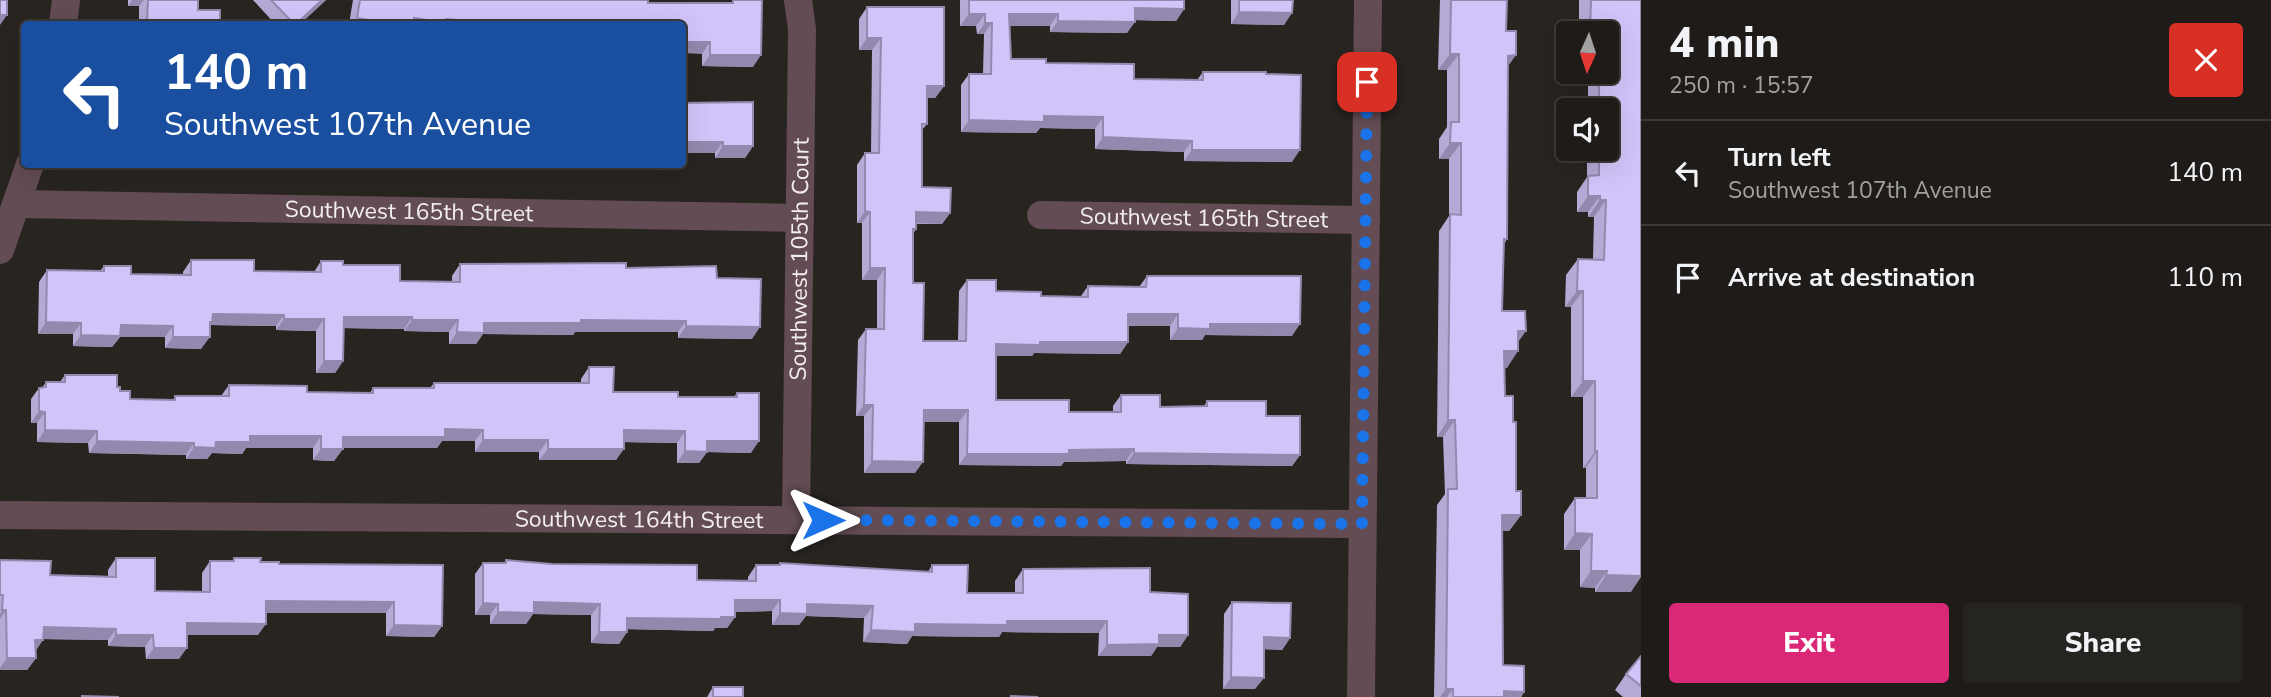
<!DOCTYPE html>
<meta charset="utf-8">
<style>
:root{--surface:#1e1b18;--page:#262421;--text:#f1f3f6;--muted:#a1a1a2;--line:#3c3937;--accent:#db2777}
body{margin:0;font-family:"Nunito Sans",sans-serif;background:var(--page);color:var(--text);height:100vh;display:flex;flex-direction:column;font-size:26px;white-space:nowrap}
*{box-sizing:border-box;margin:0}
p{font-size:23px;color:var(--muted)}
.icon{flex:none;width:38px;height:38px;fill:none;stroke:currentColor;stroke-width:2;stroke-linecap:round;stroke-linejoin:round}
.map{position:relative;flex:1;overflow:hidden}
.details{display:flex;flex-direction:column;background:var(--surface);width:630px}
.details>*{flex:none}
.guide{position:absolute;left:21px;top:21px;width:665px;height:147px;border-radius:7px;box-shadow:0 7px 28px #0002,0 0 0 2px var(--line);background:#1a4fa0;color:#fff;overflow:hidden}
.needle{width:46px;rotate:183deg}
.tools{position:absolute;left:1556px;top:21px;display:grid;gap:14px}
.tools a{display:grid;place-items:center;width:63px;height:63px;border-radius:7px;background:var(--surface);box-shadow:0 7px 28px #0002,0 0 0 2px var(--line);font-size:35px}
.pin{position:absolute;display:grid;place-items:center;width:60px;height:60px;color:#fff;margin:-30px;border-radius:14px;box-shadow:0 4px 10px #0006}
.me{position:absolute;width:77px;margin:-38px;rotate:90deg;stroke-linejoin:round;filter:drop-shadow(0 0 5px #0008)}
.turn{display:flex;align-items:center;gap:24px;height:147px;padding:0 28px;font-size:32px}
.turn .icon{width:91px;height:91px;stroke-width:2.5}
.turn b{display:block;font-size:49px;line-height:60px}
.round{display:grid;place-items:center;flex:none;width:74px;height:74px;border-radius:7px;background:var(--page)}
.summary{display:flex;align-items:center;justify-content:space-between;height:119px;padding:0 28px}
h1{font-size:42px;font-weight:800;line-height:52px}
.cta{display:flex;gap:14px;margin-top:auto;padding:14px 28px}
.cta a{flex:1;height:80px;border-radius:7px;background:var(--accent);color:#fff;font-size:28px;font-weight:800;line-height:80px;text-align:center}
.cta a+a{background:var(--page);color:var(--text)}
ul{padding:0;list-style:none}
li{display:flex;align-items:center;gap:21px;height:105px;padding:0 28px;border-top:2px solid var(--line)}
li div{flex:1}
li b{display:block;font-size:26px}
li em{font-style:normal}
main{display:flex;flex:1;min-height:0}
.map>svg:first-child{display:block}
.lines{fill:none;stroke-linecap:round;stroke-linejoin:round}
.minor{stroke:#634c53;stroke-width:28}
.wall{fill:#b5a9d6}
.shaded-wall{fill:#9389ae}
.building{fill:#d2c4f9;stroke:#9389ae;stroke-width:2}
.route{stroke:#1a73e8;stroke-width:12;stroke-dasharray:0 21.6}
.labels{text-anchor:middle;dominant-baseline:central;stroke-width:7;stroke-linejoin:round;paint-order:stroke}
.street-label{font-size:23px;fill:#f1eeeb;stroke:#1e1a16}
</style>
<main>
<div class="map">
<svg width="1641" height="697" viewBox="0 0 1641 697">
<rect width="100%" height="100%" fill="#282420"/>
<g class="lines">
<!-- minor -->
<g class="minor">
<path d="M63,24L66,0"/>
<path id="s1" d="M17,204L800,218"/>
<path id="s2" d="M1041,215L1366,220"/>
<path d="M0,250L30,164"/>
<path id="s3" d="M0,515L1362,524"/>
<path id="s4" d="M796,520L802,29L798,0"/>
<path d="M1361,697L1368,0"/>
</g>
</g>
<!-- wall -->
<g class="wall">
<path d="M128,0H198V10L220,24H139V6H128Z"/>
<path d="M253,0H326L300,24H275Z"/>
<path d="M353,0H648V3H731L733,0L753,67L702,66V54L682,24H349Z"/>
<path d="M960,0H1184V9L1176,21L1135,20L1127,33L1050,32V26H1009L1011,59L1046,63L1134,79L1197,80L1203,72L1292,162L1184,161V152L1095,149V129L1040,128L1036,133L961,132V85L969,74H983L984,34H977L976,26H960Z"/>
<path d="M1231,0H1293L1284,25L1231,24Z"/>
<path d="M1440,0H1507L1506,31L1508,66L1507,239L1504,244L1502,311L1518,341L1507,368H1504L1505,396L1513,422L1516,491L1521,515L1509,531H1502L1503,665L1524,692L1521,697H1434L1437,505L1445,494L1443,437H1437L1439,231L1449,216V159H1439V139L1447,127V70H1438Z"/>
<path d="M1579,0H1641L1631,592H1595V588L1580,587V550H1564V514L1575,498H1586V468H1583V397H1571V307H1565L1566,275L1578,259H1593L1594,217H1588V212H1577V192L1587,177V149H1606V110H1588V72H1606V33H1579Z"/>
<path d="M867,7L944,86L935,98H927V124L922,130V187L950,213L942,224H916V229L913,234V283L923,341H958L959,291L967,280L996,291L1041,296H1081L1088,286L1139,287L1147,276L1292,336L1205,335L1202,340H1170V326H1128V342L1120,354L1034,353L1032,356H996V400L1069,412H1113V406L1121,395L1160,407L1204,406L1207,401L1266,416L1300,455L1292,466L1126,464V461L1064,462L1061,466L959,465V422H924L915,473H864V416H856L858,340L866,329H877V280H862V223H857V165L865,153H871L872,50H859V19Z"/>
<path d="M682,103L753,146L745,158H715V153Z"/>
<path d="M191,260L254,271L314,272L321,261L343,265L400,281L452,282V276L460,264L626,268L717,278L752,339L678,338V332H575L573,335L483,334L476,344H449V332L404,331V329L344,328L343,361L335,373H316V331L276,330V326L210,325L201,349L165,348V337H120L112,347L73,346V334H38L39,282L47,270L100,271L104,266L131,274L183,275V272Z"/>
<path d="M589,367L613,392L678,397H734L737,393L751,453L707,452L699,463H677V443L624,442L616,460H539V452H475V441H442L437,448H343L334,461L313,460V448H246L242,454L212,453L207,459H186V455L89,453L88,443L37,442V423H31V399L39,388H42L46,382H60L65,375L117,387L120,391L130,399L173,400L175,396H221L229,385L307,392L370,393L373,388H430L434,383H581V379Z"/>
<path d="M116,558L155,591L202,592V573L210,561H232L234,558L279,564L443,565L442,626L434,637L386,636V613H266L258,635H187L179,659H146L145,647L108,646V640L43,639L35,651L36,658L27,670H0V560L50,575L108,576V570Z"/>
<path d="M506,560L697,580H748V577L756,565H778L780,563L928,572L932,565L967,593H1015V581L1023,569L1150,592L1188,635L1180,647H1157L1151,656H1098L1099,633L1002,632L999,637L912,636L907,644L863,642L864,618L806,616L799,625H772V611L735,612V617L727,628H715L713,631L627,629V632L619,644L591,643V615L533,614L526,624H490V615H475V574L483,563H504Z"/>
<path d="M1232,602L1290,638L1282,650L1264,649L1255,689H1223L1224,614Z"/>
<path d="M1641,656V697H1623L1615,690L1626,674Z"/>
<path d="M713,687L743,697H707Z"/>
</g>
<!-- shaded-wall -->
<g class="shaded-wall">
<path d="M132,0H144L139,6H128Z"/>
<path d="M322,0H326L300,24H296Z"/>
<path d="M1135,8L1184,9L1176,21L1127,20Z"/>
<path d="M1239,12L1292,13L1284,25L1231,24Z"/>
<path d="M969,14H985L976,26H960Z"/>
<path d="M1009,14H1058L1050,26H1001Z"/>
<path d="M0,15H7L0,25Z"/>
<path d="M357,18L370,20L367,24H352Z"/>
<path d="M414,18L446,19L512,24H410Z"/>
<path d="M1058,21L1135,22L1127,33L1050,32Z"/>
<path d="M985,23H992L984,34H977Z"/>
<path d="M867,38H881L872,50H859Z"/>
<path d="M682,42H710L702,54L682,53Z"/>
<path d="M1450,54H1459L1447,70H1438Z"/>
<path d="M710,55H761L753,67L702,66Z"/>
<path d="M1516,55L1504,72L1508,56Z"/>
<path d="M927,86H944L935,98H919Z"/>
<path d="M1044,116L1103,117L1095,129L1040,128L1036,133L961,132L969,120Z"/>
<path d="M1103,137L1192,141L1184,152L1095,149Z"/>
<path d="M682,142H723L715,153H682Z"/>
<path d="M1450,143H1461L1449,159H1439Z"/>
<path d="M723,146H753L745,158H715Z"/>
<path d="M1192,150H1300L1292,162L1184,161Z"/>
<path d="M1588,196H1600L1588,212H1577Z"/>
<path d="M1600,200H1606L1594,217H1588Z"/>
<path d="M865,211L870,212L862,223H857Z"/>
<path d="M916,212L950,213L942,224L908,223Z"/>
<path d="M870,268H885L877,280H862Z"/>
<path d="M1577,291H1583L1571,307H1565Z"/>
<path d="M213,314L284,315L276,326L210,325L204,334Z"/>
<path d="M1128,314H1178L1170,326H1120Z"/>
<path d="M344,317H412L404,329L336,328Z"/>
<path d="M284,319H324L316,331L276,330Z"/>
<path d="M412,320H458L449,332L404,331Z"/>
<path d="M581,320L686,321L678,332H575L573,335L483,334L476,344H449L457,332L484,323Z"/>
<path d="M46,322L81,323L73,334H38Z"/>
<path d="M1210,324H1300L1292,336L1205,335L1202,340H1170L1178,328Z"/>
<path d="M121,325L173,326L165,337H120L112,347L73,346L81,335Z"/>
<path d="M686,326L760,327L752,339L678,338Z"/>
<path d="M1518,331H1526L1514,348Z"/>
<path d="M173,337H210L201,349L165,348Z"/>
<path d="M1040,342H1128L1120,354L1034,353L1032,356H988L996,344Z"/>
<path d="M1504,351H1518L1507,368H1492Z"/>
<path d="M324,361H343L335,373H316Z"/>
<path d="M1583,381H1595L1583,397H1571Z"/>
<path d="M864,405H873L864,416H856Z"/>
<path d="M924,410H968L959,422H916Z"/>
<path d="M39,411L45,412L37,423H31Z"/>
<path d="M1448,420H1455L1443,437H1437Z"/>
<path d="M445,429L483,430L475,441H442L437,448H334L343,437Z"/>
<path d="M45,430L97,431L88,443L37,442Z"/>
<path d="M624,430L685,431L677,443L616,442Z"/>
<path d="M250,436H321L313,448H246L242,454L212,453L207,459H186L194,447L216,442Z"/>
<path d="M483,440H548L539,452H475Z"/>
<path d="M97,441L194,443L186,455L89,453Z"/>
<path d="M707,441H759L751,453L707,452L699,463H677L685,451Z"/>
<path d="M321,449H343L334,461L313,460Z"/>
<path d="M548,449H624L616,460H539Z"/>
<path d="M1134,449L1126,461L1064,462L1061,466L959,465L967,454L1069,450Z"/>
<path d="M1597,451L1586,468H1583L1595,452Z"/>
<path d="M1134,453L1300,455L1292,466L1126,464Z"/>
<path d="M872,461L923,462L915,473H864Z"/>
<path d="M1502,515H1521L1509,531H1491Z"/>
<path d="M1575,533L1592,534L1580,550H1564Z"/>
<path d="M1591,571H1607L1595,588L1580,587Z"/>
<path d="M1606,575L1641,576V577L1631,592H1595Z"/>
<path d="M735,600H780L772,611L727,612Z"/>
<path d="M266,601L394,602L386,613H258Z"/>
<path d="M534,602L600,604L591,615L533,614L526,624H490L498,612Z"/>
<path d="M483,603L498,604L490,615H475Z"/>
<path d="M807,604L873,606L864,618L806,616L799,625H772L780,613Z"/>
<path d="M2,610H6L0,619V614Z"/>
<path d="M721,617H735L727,628H715L713,631L619,629L627,618Z"/>
<path d="M1007,621H1107L1099,633L1002,632L999,637L912,636L907,644L863,642L871,630L915,624Z"/>
<path d="M187,623L266,624L258,635H179Z"/>
<path d="M394,625L442,626L434,637L386,636Z"/>
<path d="M44,627L116,629L108,640L36,639Z"/>
<path d="M599,632H627L619,644L591,643Z"/>
<path d="M116,635H153L145,647L108,646Z"/>
<path d="M1159,635H1188L1180,647H1157L1151,656H1098L1107,645Z"/>
<path d="M1264,637L1290,638L1282,650L1256,649Z"/>
<path d="M35,640H43L35,652Z"/>
<path d="M154,648H187L179,659H146Z"/>
<path d="M7,658H36L27,670H0V668Z"/>
<path d="M1231,677L1264,678L1255,689H1223Z"/>
<path d="M1446,689H1453L1447,697H1440Z"/>
<path d="M1504,691L1524,692L1521,697H1500Z"/>
</g>
<!-- building -->
<g class="building">
<rect x="0" y="0" width="7" height="15"/>
<path d="M148,0H198V10H220V24H147Z"/>
<path d="M271,0H322L296,24H294Z"/>
<path d="M360,0H648V3H733V0H762L761,55H710V42H682V24H512L446,19L445,23L414,18L413,24H370V20L357,18Z"/>
<path d="M969,0H1184V9L1135,8V22L1058,21V14H1009L1011,59H1046V63L1134,64V79L1203,80V72H1266V74L1301,75L1300,150H1192V141L1103,137V117L1044,116V122L969,120V74H991L992,23H985V14H969Z"/>
<path d="M1239,0H1293L1292,13L1239,12Z"/>
<path d="M1451,0H1507L1506,31H1516V55L1508,56L1507,239H1504L1502,311H1525L1526,331H1518V351H1504L1505,396H1513V422H1516V491H1521V515H1502L1503,665L1524,666V692L1504,691V697H1453V689H1446L1448,489H1457L1455,420H1448L1450,214L1461,215V143H1450L1451,122H1459V54H1450Z"/>
<path d="M1591,0H1641V576L1606,575L1607,571H1591L1592,534L1575,533V498H1597V451L1595,452V381H1583V291H1577L1578,259L1604,260L1606,200H1600V196H1588V176L1599,175V149H1606V110H1599V72H1606V33H1590Z"/>
<path d="M867,7H944V86H927V124H922V187L951,188L950,213L916,212V229H913V283H924L923,341H966L967,280H996V291L1041,292V296L1088,297V286L1146,287L1147,276H1301L1300,324H1210V329L1178,328V314H1128V342H1040V345L996,344V400H1069V412H1121V395H1160V407L1207,406V401H1266V416H1300V455L1134,453V449L1069,450V454H967L968,410H924L923,462L872,461L873,405H864L866,329H884L885,268H870V212L865,211V153H879L881,38H867Z"/>
<path d="M753,102V146H723V142H682V103Z"/>
<path d="M191,260H254V271L321,272V261H343V265H400V281L460,282V264L626,263V268L716,266L717,278L761,279L760,327L686,326V321L581,320V323H484V333L457,332L458,320H412V317H344L343,361H324V319H284V315L213,314L212,322H210V337H173V326L121,325L120,336L81,335V323L46,322L47,270L104,271V266H131V274L191,275Z"/>
<path d="M589,367H614L613,392H678V397H737V393H759V441H707V452L685,451V431L624,430V449H548V440H483V430L445,429V437H343V449H321V436H250V442H216L215,448L194,447V443L97,441V431L45,430V412L39,411V388L46,387V382H65V375H117V387H120V391H130V399L175,400V396H229V385L307,386V392L373,393V388H434V383H589Z"/>
<path d="M116,558H155V591L210,592V561H234V558H261L260,562H279V564L443,565L442,626L394,625V602L266,601V624L187,623V648H154L153,635H116V629L44,627L43,640H35L36,658H7L6,610H2L3,595H0V560L51,561L50,575L116,577Z"/>
<path d="M506,560L552,564L697,565V580L756,581V565H780V563L932,572V565H968L967,593H1023V569L1150,568V592L1188,594V635H1159V644L1107,645V621H1007V625L915,624V632L871,630L873,606L807,604V614L780,613V600H735V617H721V619L627,618V632H599L600,604L534,602V613L498,612V604L483,603V563H506Z"/>
<path d="M1232,602L1291,603L1290,638L1264,637V678L1231,677Z"/>
<path d="M1641,656V686L1626,674Z"/>
<rect x="713" y="687" width="30" height="10"/>
<path d="M82,696L119,697H82Z"/>
<path d="M1011,696L1038,697H1011Z"/>
</g>
<g class="lines">
<!-- route -->
<path class="route" d="M823,520L1362,524L1367,82"/>
</g>
<g class="labels">
<!-- street labels -->
<g class="street-label">
<text stroke="none"><textPath href="#s1" startOffset="392">Southwest 165th Street</textPath></text>
<text stroke="none"><textPath href="#s2" startOffset="163">Southwest 165th Street</textPath></text>
<text stroke="none"><textPath href="#s4" startOffset="261">Southwest 105th Court</textPath></text>
<text stroke="none"><textPath href="#s3" startOffset="639">Southwest 164th Street</textPath></text>
</g>
</g>
</svg>
<div class="tools">
<a><svg class="needle" viewBox="-14 -14 28 28"><path d="M0-13l5 13h-10z" fill="#e53935"/><path d="M0 13l5-13h-10z" fill="#a1a1a2"/></svg></a>
<a><svg class="icon" aria-label="sound" viewBox="0 0 24 24"><path d="M4 9h4l5-4v14l-5-4H4zM17 9q2 3 0 6"/></svg></a>
</div>
<div class="pin" style="left:1367px;top:82px;background:#d93025"><svg class="icon" aria-label="arrive" viewBox="0 0 24 24"><path d="M6 21V4h12l-3 4 3 4H6"/></svg></div>
<svg class="me" style="left:823px;top:520px" viewBox="-20 -20 40 40"><path d="M0-17L14 15 0 8-14 15z" fill="#1a73e8" stroke="#fff" stroke-width="4"/></svg>
<div class="guide">
<div class="turn"><svg class="icon" aria-label="left" viewBox="0 0 24 24"><path d="M17 20v-9H6M10 6l-5 5 5 5"/></svg><div><b>140 m</b>Southwest 107th Avenue</div></div>
</div>
</div>
<section class="details">
<div class="summary"><div><h1>4 min</h1><p>250 m · 15:57</p></div><a class="round" style="background:#d93025;color:#fff"><svg class="icon" aria-label="close" viewBox="0 0 24 24"><path d="M6 6l12 12M18 6L6 18"/></svg></a></div>
<ul>
<li><svg class="icon" aria-label="left" viewBox="0 0 24 24"><path d="M17 20v-9H6M10 6l-5 5 5 5"/></svg><div><b>Turn left</b><p>Southwest 107th Avenue</p></div><em>140 m</em></li>
<li><svg class="icon" aria-label="arrive" viewBox="0 0 24 24"><path d="M6 21V4h12l-3 4 3 4H6"/></svg><div><b>Arrive at destination</b></div><em>110 m</em></li>
</ul>
<div class="cta"><a>Exit</a><a>Share</a></div>
</section>
</main>
